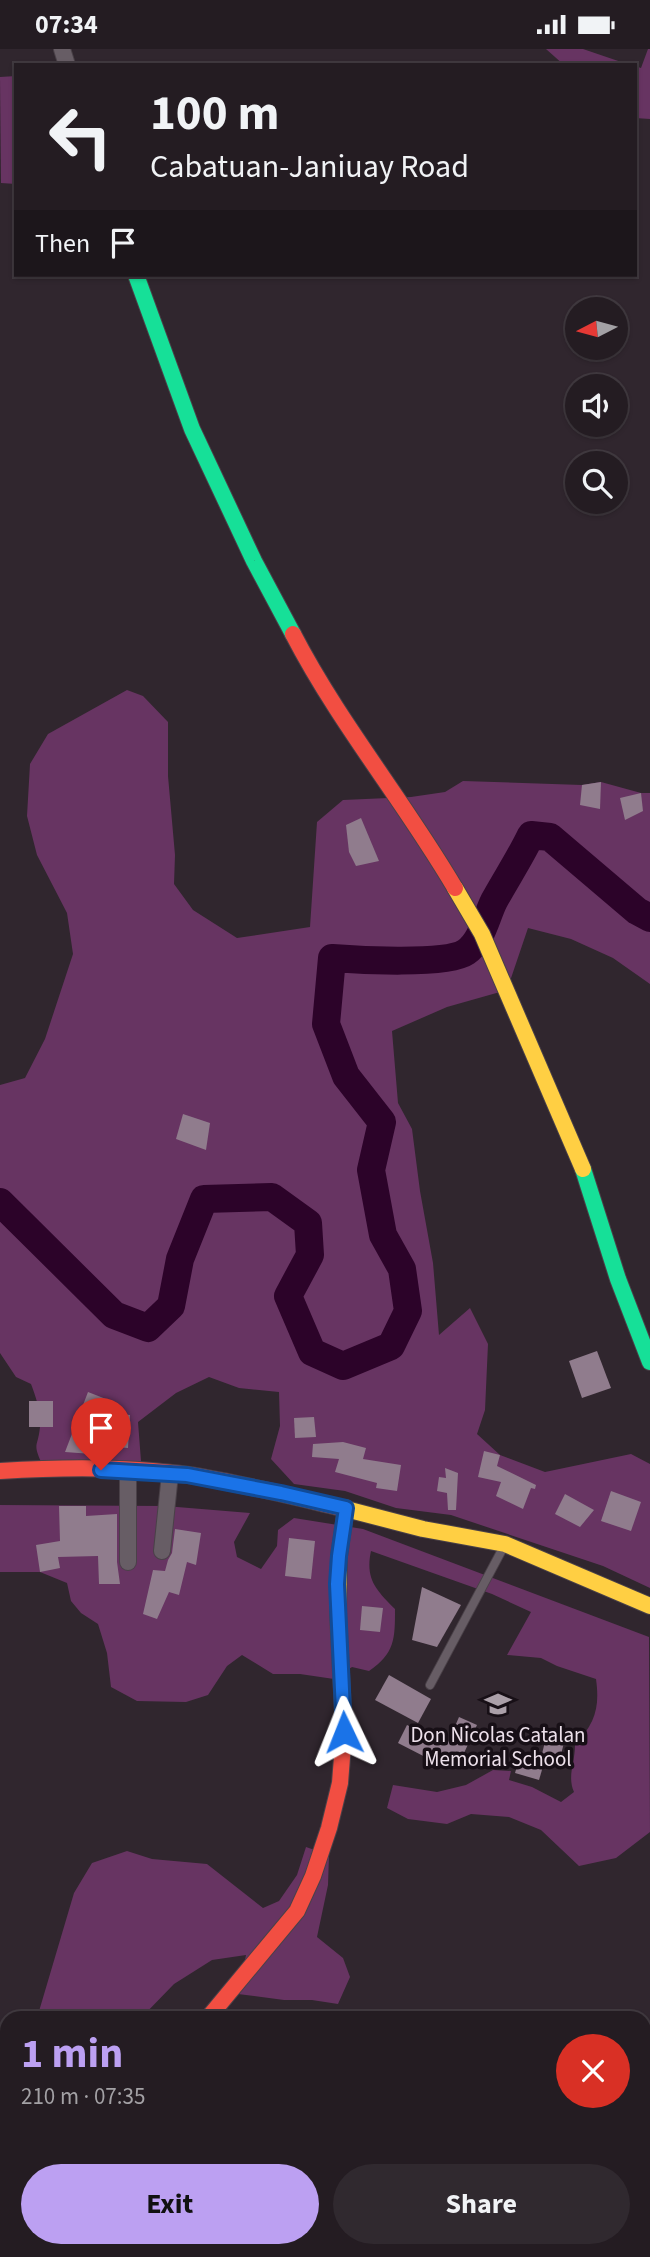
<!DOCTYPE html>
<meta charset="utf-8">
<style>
:root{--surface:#241c22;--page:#30292f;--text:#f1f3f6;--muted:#a3a1a5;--line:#413a40;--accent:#bca0f2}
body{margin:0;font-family:"Source Sans 3",sans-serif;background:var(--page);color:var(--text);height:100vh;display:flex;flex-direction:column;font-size:26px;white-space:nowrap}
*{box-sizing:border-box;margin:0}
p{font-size:23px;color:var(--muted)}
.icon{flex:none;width:38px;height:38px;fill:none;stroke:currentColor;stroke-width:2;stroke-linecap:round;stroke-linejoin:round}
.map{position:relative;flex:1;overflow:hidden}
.side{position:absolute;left:0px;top:1962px;width:651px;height:247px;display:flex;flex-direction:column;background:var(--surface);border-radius:21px 21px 0 0;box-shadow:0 2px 5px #0004,0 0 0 2px var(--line)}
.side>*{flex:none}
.banner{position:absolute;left:14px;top:14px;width:623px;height:214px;border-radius:0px;box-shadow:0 2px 5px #0004,0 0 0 2px var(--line);background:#241c22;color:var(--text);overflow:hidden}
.needle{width:46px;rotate:264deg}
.fabs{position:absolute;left:565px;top:248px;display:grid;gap:14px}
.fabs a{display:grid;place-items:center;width:63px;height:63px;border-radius:50%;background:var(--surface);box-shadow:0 2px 5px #0004,0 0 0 2px var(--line);font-size:35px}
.pin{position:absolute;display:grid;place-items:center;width:60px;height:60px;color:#fff;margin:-72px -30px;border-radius:50% 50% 50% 0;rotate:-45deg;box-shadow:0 0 7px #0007}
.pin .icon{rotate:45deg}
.me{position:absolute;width:77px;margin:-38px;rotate:358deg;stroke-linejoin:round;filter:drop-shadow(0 0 5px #0008)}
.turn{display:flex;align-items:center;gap:24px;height:147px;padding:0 21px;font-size:32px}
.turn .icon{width:91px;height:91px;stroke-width:2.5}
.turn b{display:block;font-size:49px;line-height:60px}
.then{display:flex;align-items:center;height:66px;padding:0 21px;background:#0003;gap:14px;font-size:26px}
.round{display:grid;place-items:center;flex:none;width:74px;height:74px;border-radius:37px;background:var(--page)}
.head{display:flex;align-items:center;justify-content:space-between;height:119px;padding:0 21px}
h1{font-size:42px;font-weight:700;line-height:52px;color:var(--accent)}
.action{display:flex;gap:14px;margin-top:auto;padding:14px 21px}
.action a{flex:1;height:80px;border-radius:42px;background:var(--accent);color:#111;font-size:28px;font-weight:700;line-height:80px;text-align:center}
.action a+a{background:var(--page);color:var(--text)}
.status{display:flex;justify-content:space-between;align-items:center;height:49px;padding:0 35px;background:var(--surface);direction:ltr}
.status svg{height:19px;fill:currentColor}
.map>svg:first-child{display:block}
.green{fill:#673462}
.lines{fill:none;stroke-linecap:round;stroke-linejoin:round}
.river{stroke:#2c0329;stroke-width:28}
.building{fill:#907c8d}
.lane-casing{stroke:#4a4148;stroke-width:10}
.street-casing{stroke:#4a4148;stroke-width:18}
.fast-casing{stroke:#4a4148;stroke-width:18}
.slow-casing{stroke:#4a4148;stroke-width:18}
.jam-casing{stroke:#4a4148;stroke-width:18}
.lane{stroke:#675d65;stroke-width:8}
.street{stroke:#675d65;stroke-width:16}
.fast{stroke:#16e098;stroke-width:16}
.slow{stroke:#ffcf43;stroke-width:16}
.jam{stroke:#f24e42;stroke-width:16}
.route-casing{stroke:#114b97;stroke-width:18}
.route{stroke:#1a73e8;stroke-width:12}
.labels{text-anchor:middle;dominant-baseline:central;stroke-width:7;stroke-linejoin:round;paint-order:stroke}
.poi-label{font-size:21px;fill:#ede1eb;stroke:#170f16}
</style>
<div class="status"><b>07:34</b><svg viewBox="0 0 49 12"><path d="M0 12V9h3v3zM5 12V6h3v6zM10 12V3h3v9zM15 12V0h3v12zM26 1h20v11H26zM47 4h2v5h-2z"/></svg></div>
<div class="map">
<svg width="650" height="2208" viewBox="0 0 650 2208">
<rect width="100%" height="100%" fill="#30262e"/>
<!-- green -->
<g class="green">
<path d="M546,0H583L630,16H564Z"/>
<path d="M648,0H650V70L635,69V17L641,19Z"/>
<path d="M16,27V135L1,134L0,28Z"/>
<path d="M127,641L143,647L168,673V727L175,806L174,835L193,861L237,889L310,878L317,773L343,751L411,748L445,743L463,732L582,736L601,733L641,744H650V935L613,909L571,890L528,879L507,941L447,958L392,982L398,1054L412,1080L420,1142L433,1214L439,1286L470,1259L488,1295L485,1361L477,1385L500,1406L545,1423L631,1405L650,1415V1539L603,1517L451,1466L396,1459L345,1442L294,1435L271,1410L280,1377L279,1343L239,1339L209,1328L176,1344L138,1373L142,1425L42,1415C32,1393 38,1399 40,1378C41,1363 36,1348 31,1335L16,1328L0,1304V1036L25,1029L45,990L73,905L67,864L37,806L27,767L30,715L48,685Z"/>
<path d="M0,1456L165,1457L250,1464L234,1493L237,1508L261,1520L277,1497L278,1481L294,1469L363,1480L649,1588L650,1783L616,1809L579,1817L541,1781L509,1768L471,1765L447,1775L408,1770L387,1759L393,1736L437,1743L466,1736L493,1721L511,1722L509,1731L532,1738L561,1753L574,1743C567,1727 575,1714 575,1696C595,1674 600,1659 596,1630L557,1617L541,1609L507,1606L531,1563L492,1545L371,1502C365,1530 376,1541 395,1560C395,1590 395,1604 369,1622L352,1618L334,1630L300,1625H273L242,1606L227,1617L208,1646L186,1653L137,1652L111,1638L107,1604L98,1575L81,1564L71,1552L67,1534L40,1523H0Z"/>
<path d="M306,1798L329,1806L328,1836L317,1888L343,1909L350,1928L338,1955L312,1951H284L238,1945L246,1906L212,1911L174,1935L141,1969H37L74,1844L92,1814L127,1802L152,1810L207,1815L263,1859L279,1852L297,1826Z"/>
<path d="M7,2053V2194L0,2195V2069Z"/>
</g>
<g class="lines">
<!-- river -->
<path class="river" d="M0,1153L114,1266L148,1279L171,1257L180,1210L204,1150L272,1148L308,1174L310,1206L288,1247L312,1303L343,1317L391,1297L408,1262L402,1220L383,1186L371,1121L382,1073L346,1027L326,975L332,909C357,911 447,916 466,903C482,892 486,868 494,852C506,830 520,809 531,786L550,788L637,862L650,869"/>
</g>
<!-- building -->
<g class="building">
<path d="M601,733L600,760L580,756L582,736Z"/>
<path d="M641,744L643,762L625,771L620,749Z"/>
<path d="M361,769L379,812L356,817L349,803L346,776Z"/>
<path d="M183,1065L210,1074L206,1101L176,1090Z"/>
<path d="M597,1302L611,1339L582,1349L569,1312Z"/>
<path d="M88,1343L106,1350L100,1363L130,1366L128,1399L94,1396L92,1405L65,1403Z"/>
<rect x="29" y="1352" width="24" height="26"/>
<path d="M314,1368L316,1388L295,1389L294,1369Z"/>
<path d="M343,1393L366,1399L363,1410L401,1416L397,1442L376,1439L377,1434L335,1423L339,1410L312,1408L313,1395Z"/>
<path d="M484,1402L500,1406L497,1417L536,1436L535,1440L531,1439L523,1460L496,1447L501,1433L478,1428Z"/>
<path d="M445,1419L458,1424L456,1461H448L447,1444L437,1442L439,1428L446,1429Z"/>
<path d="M611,1442L641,1453L631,1482L601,1472Z"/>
<path d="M565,1445L594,1461L580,1478L555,1465Z"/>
<path d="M59,1457H86V1467L117,1465V1513L120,1535H99L98,1507L58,1508L60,1519L40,1523L36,1496L60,1492Z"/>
<path d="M175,1480L201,1484L196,1516L187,1513L179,1546L169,1543L157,1570L143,1565L153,1521L165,1522L168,1511L172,1504Z"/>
<path d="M289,1489L315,1492L311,1530L285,1527Z"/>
<path d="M422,1538L461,1556L437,1598L412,1591Z"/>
<path d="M362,1557L383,1559L380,1583L360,1581Z"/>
<path d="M389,1626L431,1650L418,1674L375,1651Z"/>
<path d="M459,1668L477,1676L464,1704L471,1707L466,1717L439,1705L435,1713L398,1694L407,1676L447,1696Z"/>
<path d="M547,1684L565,1689L560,1710L542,1705Z"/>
<path d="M520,1707L544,1714L539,1731L515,1724Z"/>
</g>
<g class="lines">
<!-- lane casing -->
<g class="lane-casing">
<path id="lane" d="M430,1636L503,1499"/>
</g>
<!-- street casing -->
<g class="street-casing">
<g id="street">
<path d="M62,0L67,16"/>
<path d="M162,1502L170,1425"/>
<path d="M128,1513V1422"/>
<path d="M0,2180L7,2178"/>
</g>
</g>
<!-- fast casing -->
<g class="fast-casing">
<g id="fast">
<path d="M136,226L192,380L254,512L293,585"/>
<path d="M583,1120L618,1230L650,1313"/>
</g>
</g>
<!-- slow casing -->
<g class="slow-casing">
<g id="slow">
<path d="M455,839L482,885L583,1120"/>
<path d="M342,1459L423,1480L505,1495L650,1557"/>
<path d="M338,1564L339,1507L346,1459"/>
</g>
</g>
<!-- jam casing -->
<g class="jam-casing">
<g id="jam">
<path d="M293,585C339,674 404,752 455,839"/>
<path d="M0,1422C62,1418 127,1417 189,1426C240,1434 291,1447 342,1459"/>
<path d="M208,1969L297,1862L313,1827L329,1779L340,1734L344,1683L338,1564"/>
</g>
</g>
<!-- lane -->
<use href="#lane" class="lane"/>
<!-- street -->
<use href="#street" class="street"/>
<!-- fast -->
<use href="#fast" class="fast"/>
<!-- slow -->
<use href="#slow" class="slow"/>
<!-- jam -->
<use href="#jam" class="jam"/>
</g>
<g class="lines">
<!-- route casing -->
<g class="route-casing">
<path id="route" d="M101,1421L187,1426L281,1444L346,1459L339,1507L337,1535L344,1683"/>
</g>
<!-- route -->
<use href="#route" class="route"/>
</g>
<!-- icons -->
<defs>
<g id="school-bare" transform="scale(2.1)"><path d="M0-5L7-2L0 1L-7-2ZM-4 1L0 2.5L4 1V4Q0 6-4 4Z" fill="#aba0a9" stroke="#170f16" stroke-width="2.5" paint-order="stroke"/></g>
</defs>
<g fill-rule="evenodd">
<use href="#school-bare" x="498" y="1655"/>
</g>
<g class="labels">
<!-- poi labels -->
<g class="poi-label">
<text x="498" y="1686">Don Nicolas Catalan<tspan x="498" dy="24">Memorial School</tspan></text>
</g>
</g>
</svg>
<div class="fabs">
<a><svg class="needle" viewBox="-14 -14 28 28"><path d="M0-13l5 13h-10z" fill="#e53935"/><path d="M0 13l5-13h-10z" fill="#a3a1a5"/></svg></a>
<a><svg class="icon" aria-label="sound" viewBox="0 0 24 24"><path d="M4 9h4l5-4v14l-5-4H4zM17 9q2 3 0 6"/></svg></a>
<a><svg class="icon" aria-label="search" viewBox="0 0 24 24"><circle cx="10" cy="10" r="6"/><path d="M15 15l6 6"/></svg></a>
</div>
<div class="pin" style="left:101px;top:1421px;background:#d93025"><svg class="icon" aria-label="arrive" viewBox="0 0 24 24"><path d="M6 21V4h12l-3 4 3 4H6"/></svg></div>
<svg class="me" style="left:344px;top:1683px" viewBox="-20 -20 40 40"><path d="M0-17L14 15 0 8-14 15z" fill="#1a73e8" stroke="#fff" stroke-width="4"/></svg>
<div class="banner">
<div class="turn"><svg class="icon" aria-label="left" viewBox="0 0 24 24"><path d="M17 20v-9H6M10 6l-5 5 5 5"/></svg><div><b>100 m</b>Cabatuan-Janiuay Road</div></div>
<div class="then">Then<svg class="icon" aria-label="arrive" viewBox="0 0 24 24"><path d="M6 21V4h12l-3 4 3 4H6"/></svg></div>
</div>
<section class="side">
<div class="head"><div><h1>1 min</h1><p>210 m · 07:35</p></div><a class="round" style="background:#d93025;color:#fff"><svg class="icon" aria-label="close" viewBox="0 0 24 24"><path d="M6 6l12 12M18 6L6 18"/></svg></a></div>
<div class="action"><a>Exit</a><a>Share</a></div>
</section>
</div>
